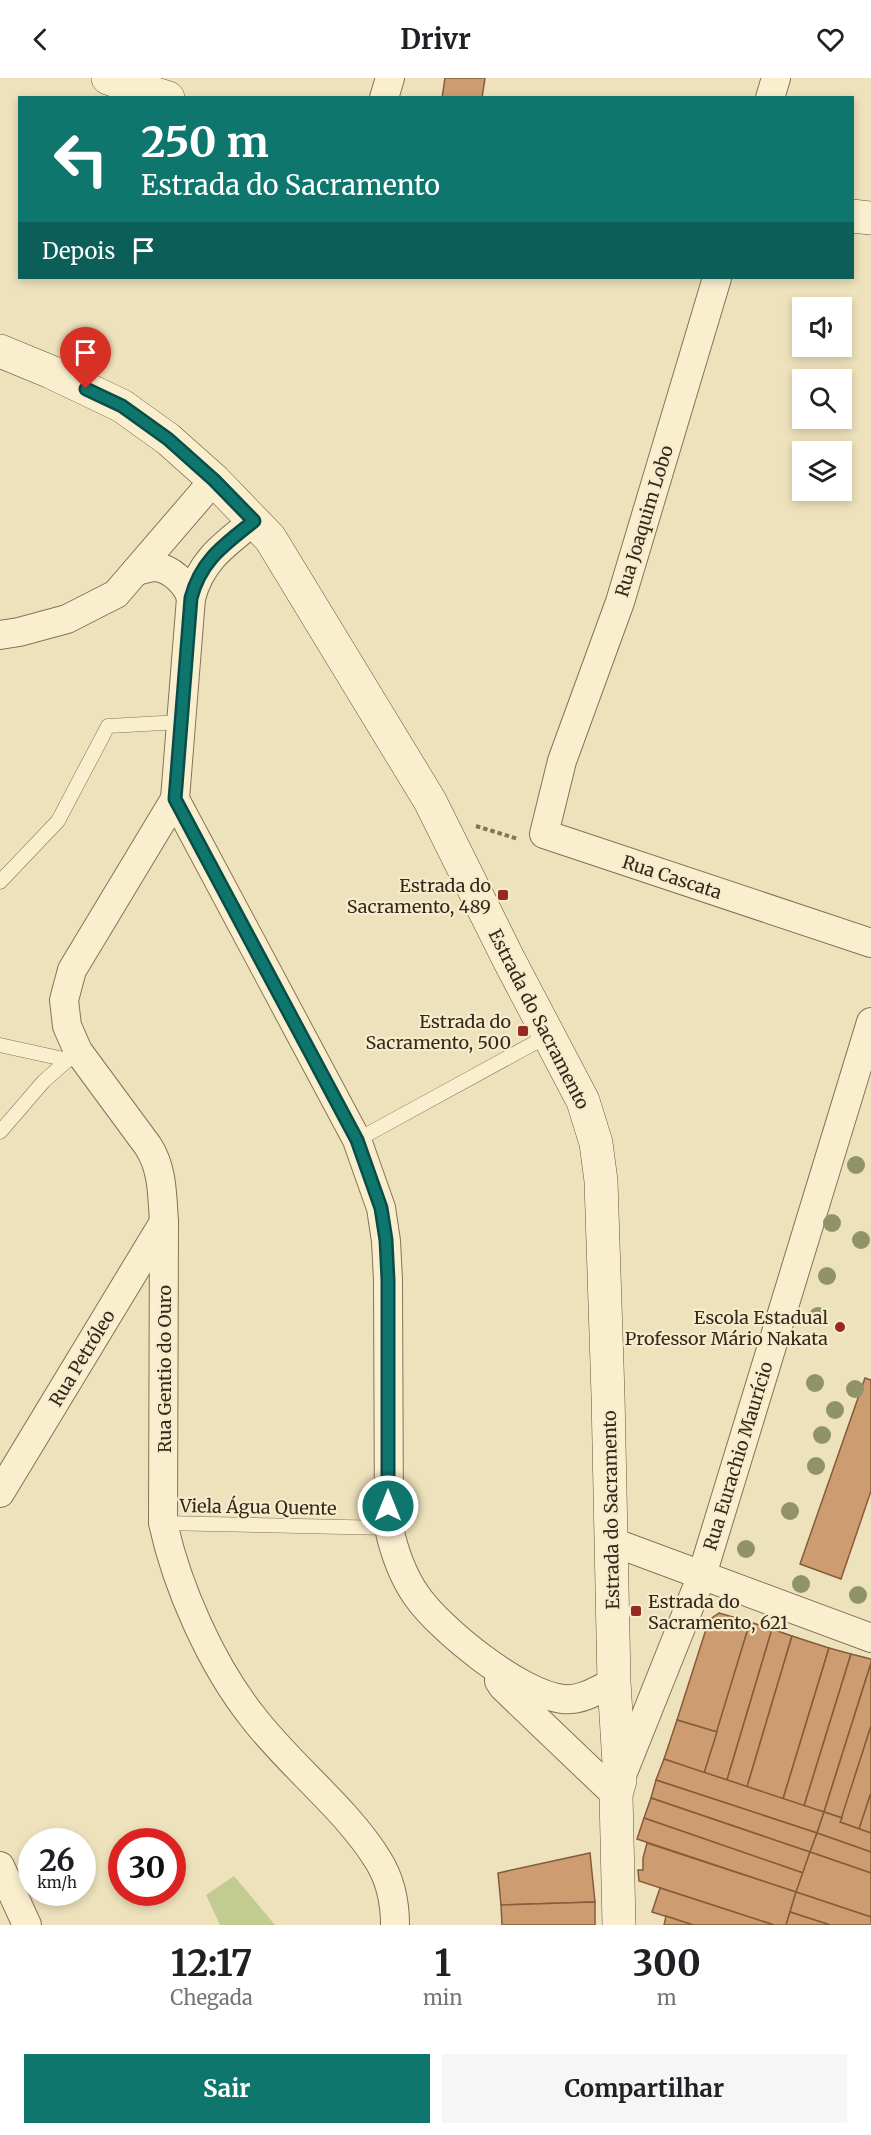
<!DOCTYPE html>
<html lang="pt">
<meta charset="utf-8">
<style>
:root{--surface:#fff;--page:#f6f6f6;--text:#202124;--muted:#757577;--accent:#0f766e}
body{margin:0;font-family:Merriweather,serif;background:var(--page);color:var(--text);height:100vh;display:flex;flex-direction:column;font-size:22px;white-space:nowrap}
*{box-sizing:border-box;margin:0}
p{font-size:20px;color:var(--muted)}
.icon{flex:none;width:33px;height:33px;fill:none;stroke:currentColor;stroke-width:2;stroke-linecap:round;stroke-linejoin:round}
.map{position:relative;height:1847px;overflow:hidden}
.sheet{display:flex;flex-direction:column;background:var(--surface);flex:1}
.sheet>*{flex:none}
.banner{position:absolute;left:18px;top:18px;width:836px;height:183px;border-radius:0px;box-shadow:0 3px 9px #0003;background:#0f766e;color:#fff;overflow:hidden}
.fabs{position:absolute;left:792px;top:219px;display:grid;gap:12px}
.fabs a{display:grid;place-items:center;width:60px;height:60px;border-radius:0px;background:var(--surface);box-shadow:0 3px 9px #0003;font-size:30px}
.speed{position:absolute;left:18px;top:1750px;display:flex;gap:12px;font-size:30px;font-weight:700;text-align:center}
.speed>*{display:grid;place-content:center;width:78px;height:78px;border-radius:50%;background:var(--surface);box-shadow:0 3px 9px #0003;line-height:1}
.speed small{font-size:15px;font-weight:400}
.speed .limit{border:9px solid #d22;background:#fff;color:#111}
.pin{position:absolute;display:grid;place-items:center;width:51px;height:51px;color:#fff;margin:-62px -26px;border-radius:50% 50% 50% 0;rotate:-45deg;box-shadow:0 0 6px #0007}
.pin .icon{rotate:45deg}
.me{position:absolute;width:66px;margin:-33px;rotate:0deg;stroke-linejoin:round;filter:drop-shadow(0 0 4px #0008)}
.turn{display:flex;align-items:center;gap:21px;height:126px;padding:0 24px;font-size:27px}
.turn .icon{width:78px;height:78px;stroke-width:2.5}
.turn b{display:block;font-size:42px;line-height:51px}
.then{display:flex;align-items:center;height:57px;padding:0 24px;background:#0003;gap:12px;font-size:22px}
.eta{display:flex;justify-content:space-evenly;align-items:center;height:102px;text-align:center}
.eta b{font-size:36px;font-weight:700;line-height:42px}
.action{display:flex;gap:12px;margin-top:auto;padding:12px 24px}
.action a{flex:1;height:69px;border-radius:0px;background:var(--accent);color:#fff;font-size:24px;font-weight:700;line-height:69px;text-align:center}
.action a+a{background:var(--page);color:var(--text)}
header{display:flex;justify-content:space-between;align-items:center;height:78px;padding:0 24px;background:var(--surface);font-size:27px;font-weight:700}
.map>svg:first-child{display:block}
.green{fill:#c2cc90}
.building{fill:#ce9c71;stroke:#855c3b;stroke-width:1.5}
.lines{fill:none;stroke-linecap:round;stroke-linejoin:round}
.lane-casing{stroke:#867255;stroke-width:15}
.street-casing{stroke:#867255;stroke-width:30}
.secondary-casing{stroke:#675339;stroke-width:34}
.path{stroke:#867255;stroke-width:4;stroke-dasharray:4.5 3;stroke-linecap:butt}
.lane{stroke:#f9efcf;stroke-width:14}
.street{stroke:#f9efcf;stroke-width:28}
.secondary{stroke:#f9efcf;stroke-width:33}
.tree{fill:#909367}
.route-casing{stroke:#0a4d48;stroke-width:15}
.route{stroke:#0f766e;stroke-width:10}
.poi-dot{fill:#962924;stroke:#f6eccc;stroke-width:2}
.labels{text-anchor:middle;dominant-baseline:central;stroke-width:4.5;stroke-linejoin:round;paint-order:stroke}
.street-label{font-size:18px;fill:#35291b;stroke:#f6eccc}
.poi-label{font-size:18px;fill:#35291b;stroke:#f6eccc;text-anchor:end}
</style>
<header><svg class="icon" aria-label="back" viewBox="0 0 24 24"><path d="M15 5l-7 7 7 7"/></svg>Drivr<svg class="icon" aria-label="heart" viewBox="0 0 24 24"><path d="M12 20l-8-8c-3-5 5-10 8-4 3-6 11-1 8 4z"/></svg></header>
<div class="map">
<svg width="871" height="1847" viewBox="0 0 871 1847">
<rect width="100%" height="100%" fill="#eee2bc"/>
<!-- green -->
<path class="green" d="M234,1798L275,1847H220L206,1817Z"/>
<!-- building -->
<g class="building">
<path d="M445,0H485L482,20H442Z"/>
<path d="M865,1300L871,1302V1413L841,1501L800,1486Z"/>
<path d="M719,1535L750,1544L717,1654L677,1642L709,1542Z"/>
<path d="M750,1544L772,1551L727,1702L704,1695Z"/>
<path d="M772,1551L792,1558L747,1709L727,1702Z"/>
<path d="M792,1558L829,1570L783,1721L747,1709Z"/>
<path d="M829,1570L851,1576L804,1728L783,1721Z"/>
<path d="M851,1576L871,1581V1585L824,1734L804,1728Z"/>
<path d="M871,1585V1648L842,1740L824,1734Z"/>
<path d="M677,1642L717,1654L704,1695L664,1681Z"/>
<path d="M871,1648V1715L859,1751L840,1744Z"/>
<path d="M664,1681L824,1734L817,1755L656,1702Z"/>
<path d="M656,1702L817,1755L810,1774L651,1720Z"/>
<path d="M871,1715V1755L859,1751Z"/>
<path d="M651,1720L810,1774L803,1795L644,1740Z"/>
<path d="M824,1734L842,1740L840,1744L871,1755V1774L817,1755Z"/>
<path d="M644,1740L803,1795L796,1814L637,1761Z"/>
<path d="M817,1755L871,1774V1795L810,1774Z"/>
<path d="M647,1765L796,1814L786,1847H774L639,1803L638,1792H643V1780Z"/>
<path d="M810,1774L871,1795V1839L796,1814Z"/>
<path d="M590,1775L595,1824L501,1827L498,1795Z"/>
<path d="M660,1810L774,1847H693L652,1834Z"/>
<path d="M796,1814L871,1839V1847H830L790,1834Z"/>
<path d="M595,1824V1847H502L501,1827Z"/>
<path d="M790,1834L830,1847H786Z"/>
<path d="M666,1838L693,1847H664Z"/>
</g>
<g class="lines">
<!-- lane casing -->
<g class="lane-casing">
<g id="lane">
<path d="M0,804L58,743L108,648L181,644"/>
<path d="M0,967L68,982"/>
<path d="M0,1054L44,1003L78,973"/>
<path d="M357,1062L549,957"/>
<path d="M163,1445L389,1450"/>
</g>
</g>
<!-- street casing -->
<g class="street-casing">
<g id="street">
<path d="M384,20L390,0"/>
<path d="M770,20L776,0"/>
<path d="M717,200L620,524L562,683L544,756L871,865"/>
<path d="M254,443C224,467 201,482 191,520L175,721L357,1062L381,1130L386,1163L388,1202L389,1450C394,1473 403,1498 416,1517C441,1553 520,1616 563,1621C581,1623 598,1612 614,1604"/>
<path d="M136,493C142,492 149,489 155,489C171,490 187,506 191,520"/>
<path d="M0,557L19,554L67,541L116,516L214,402"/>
<path d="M175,721L72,892L64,922L67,948L78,973L148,1068C163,1091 162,1117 164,1144L163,1445C177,1509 211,1586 252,1638C289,1687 346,1730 378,1782C390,1801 395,1825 395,1847"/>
<path d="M0,1415L164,1144"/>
<path d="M610,1463L871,1560"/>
<path d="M499,1603L503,1609L616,1717"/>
<path d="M620,1702L702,1497L871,944"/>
<path d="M0,1788L27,1847"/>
</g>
</g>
<!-- secondary casing -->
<g class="secondary-casing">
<g id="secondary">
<path d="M108,0L168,20"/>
<path d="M852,138L871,140"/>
<path d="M0,273L51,294L122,328L168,361L214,402L270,460L430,723L508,880L583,1023L596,1065L601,1103L608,1317L614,1604L620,1702L616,1717L619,1847"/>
</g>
</g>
<!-- path -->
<path class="path" d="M476,748L518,761"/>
<!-- lane -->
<use href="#lane" class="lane"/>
<!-- street -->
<use href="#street" class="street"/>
<!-- secondary -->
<use href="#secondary" class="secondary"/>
</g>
<!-- trees -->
<g class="tree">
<circle cx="856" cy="1087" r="9"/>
<circle cx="832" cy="1145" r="9"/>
<circle cx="861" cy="1162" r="9"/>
<circle cx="827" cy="1198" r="9"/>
<circle cx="818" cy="1238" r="9"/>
<circle cx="815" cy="1305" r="9"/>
<circle cx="855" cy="1311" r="9"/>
<circle cx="835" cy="1332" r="9"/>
<circle cx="822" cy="1357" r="9"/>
<circle cx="816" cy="1388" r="9"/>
<circle cx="790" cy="1433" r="9"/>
<circle cx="746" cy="1471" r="9"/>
<circle cx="801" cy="1506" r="9"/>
<circle cx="858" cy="1517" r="9"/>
</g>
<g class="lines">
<!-- route casing -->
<g class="route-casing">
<path id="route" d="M86,311L122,328L168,361L214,402L254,443C224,467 201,482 191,520L175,721L357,1062L381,1130L386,1162L388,1202V1428"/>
</g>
<!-- route -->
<use href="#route" class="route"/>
</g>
<!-- markers -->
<g class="poi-dot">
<rect x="497" y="811" width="12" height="12" rx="3"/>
<rect x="517" y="947" width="12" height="12" rx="3"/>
<circle cx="840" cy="1249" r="6"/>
<rect x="630" y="1527" width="12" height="12" rx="3"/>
</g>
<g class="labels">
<!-- street labels -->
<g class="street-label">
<text transform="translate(644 443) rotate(-73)">Rua Joaquim Lobo</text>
<text transform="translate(672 799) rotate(18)">Rua Cascata</text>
<text transform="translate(539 941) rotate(63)">Estrada do Sacramento</text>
<text transform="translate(82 1280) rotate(-59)">Rua Petróleo</text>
<text transform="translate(164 1291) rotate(-90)">Rua Gentio do Ouro</text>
<text transform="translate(738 1378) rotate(-73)">Rua Eurachio Maurício</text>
<text transform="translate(258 1429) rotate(1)">Viela Água Quente</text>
<text transform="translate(611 1432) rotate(-91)">Estrada do Sacramento</text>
</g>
<!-- poi labels -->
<g class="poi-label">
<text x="491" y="807">Estrada do<tspan x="491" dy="21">Sacramento, 489</tspan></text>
<text x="511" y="943">Estrada do<tspan x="511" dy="21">Sacramento, 500</tspan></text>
<text x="828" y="1239">Escola Estadual<tspan x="828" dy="21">Professor Mário Nakata</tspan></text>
<text x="648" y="1523" text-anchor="start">Estrada do<tspan x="648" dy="21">Sacramento, 621</tspan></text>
</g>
</g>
</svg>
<div class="fabs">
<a><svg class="icon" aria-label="sound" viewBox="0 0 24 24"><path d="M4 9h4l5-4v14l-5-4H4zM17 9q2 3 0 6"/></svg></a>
<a><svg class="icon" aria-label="search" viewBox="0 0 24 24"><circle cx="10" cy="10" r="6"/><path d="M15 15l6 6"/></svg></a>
<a><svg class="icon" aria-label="layers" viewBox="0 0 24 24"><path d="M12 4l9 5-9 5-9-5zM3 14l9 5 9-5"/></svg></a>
</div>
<div class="speed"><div>26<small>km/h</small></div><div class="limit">30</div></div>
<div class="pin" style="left:86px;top:311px;background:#d93025"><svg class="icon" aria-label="arrive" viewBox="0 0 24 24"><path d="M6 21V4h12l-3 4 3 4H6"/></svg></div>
<svg class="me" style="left:388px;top:1428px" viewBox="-20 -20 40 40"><circle r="17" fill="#0f766e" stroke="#fff" stroke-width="3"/><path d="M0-11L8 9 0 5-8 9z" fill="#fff"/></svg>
<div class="banner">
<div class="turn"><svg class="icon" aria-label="left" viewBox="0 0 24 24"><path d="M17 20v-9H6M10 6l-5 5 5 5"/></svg><div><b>250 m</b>Estrada do Sacramento</div></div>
<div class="then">Depois<svg class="icon" aria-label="arrive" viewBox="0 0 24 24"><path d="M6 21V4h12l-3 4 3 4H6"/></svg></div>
</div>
</div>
<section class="sheet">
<div class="eta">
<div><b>12:17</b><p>Chegada</p></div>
<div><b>1</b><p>min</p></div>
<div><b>300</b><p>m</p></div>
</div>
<div class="action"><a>Sair</a><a>Compartilhar</a></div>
</section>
